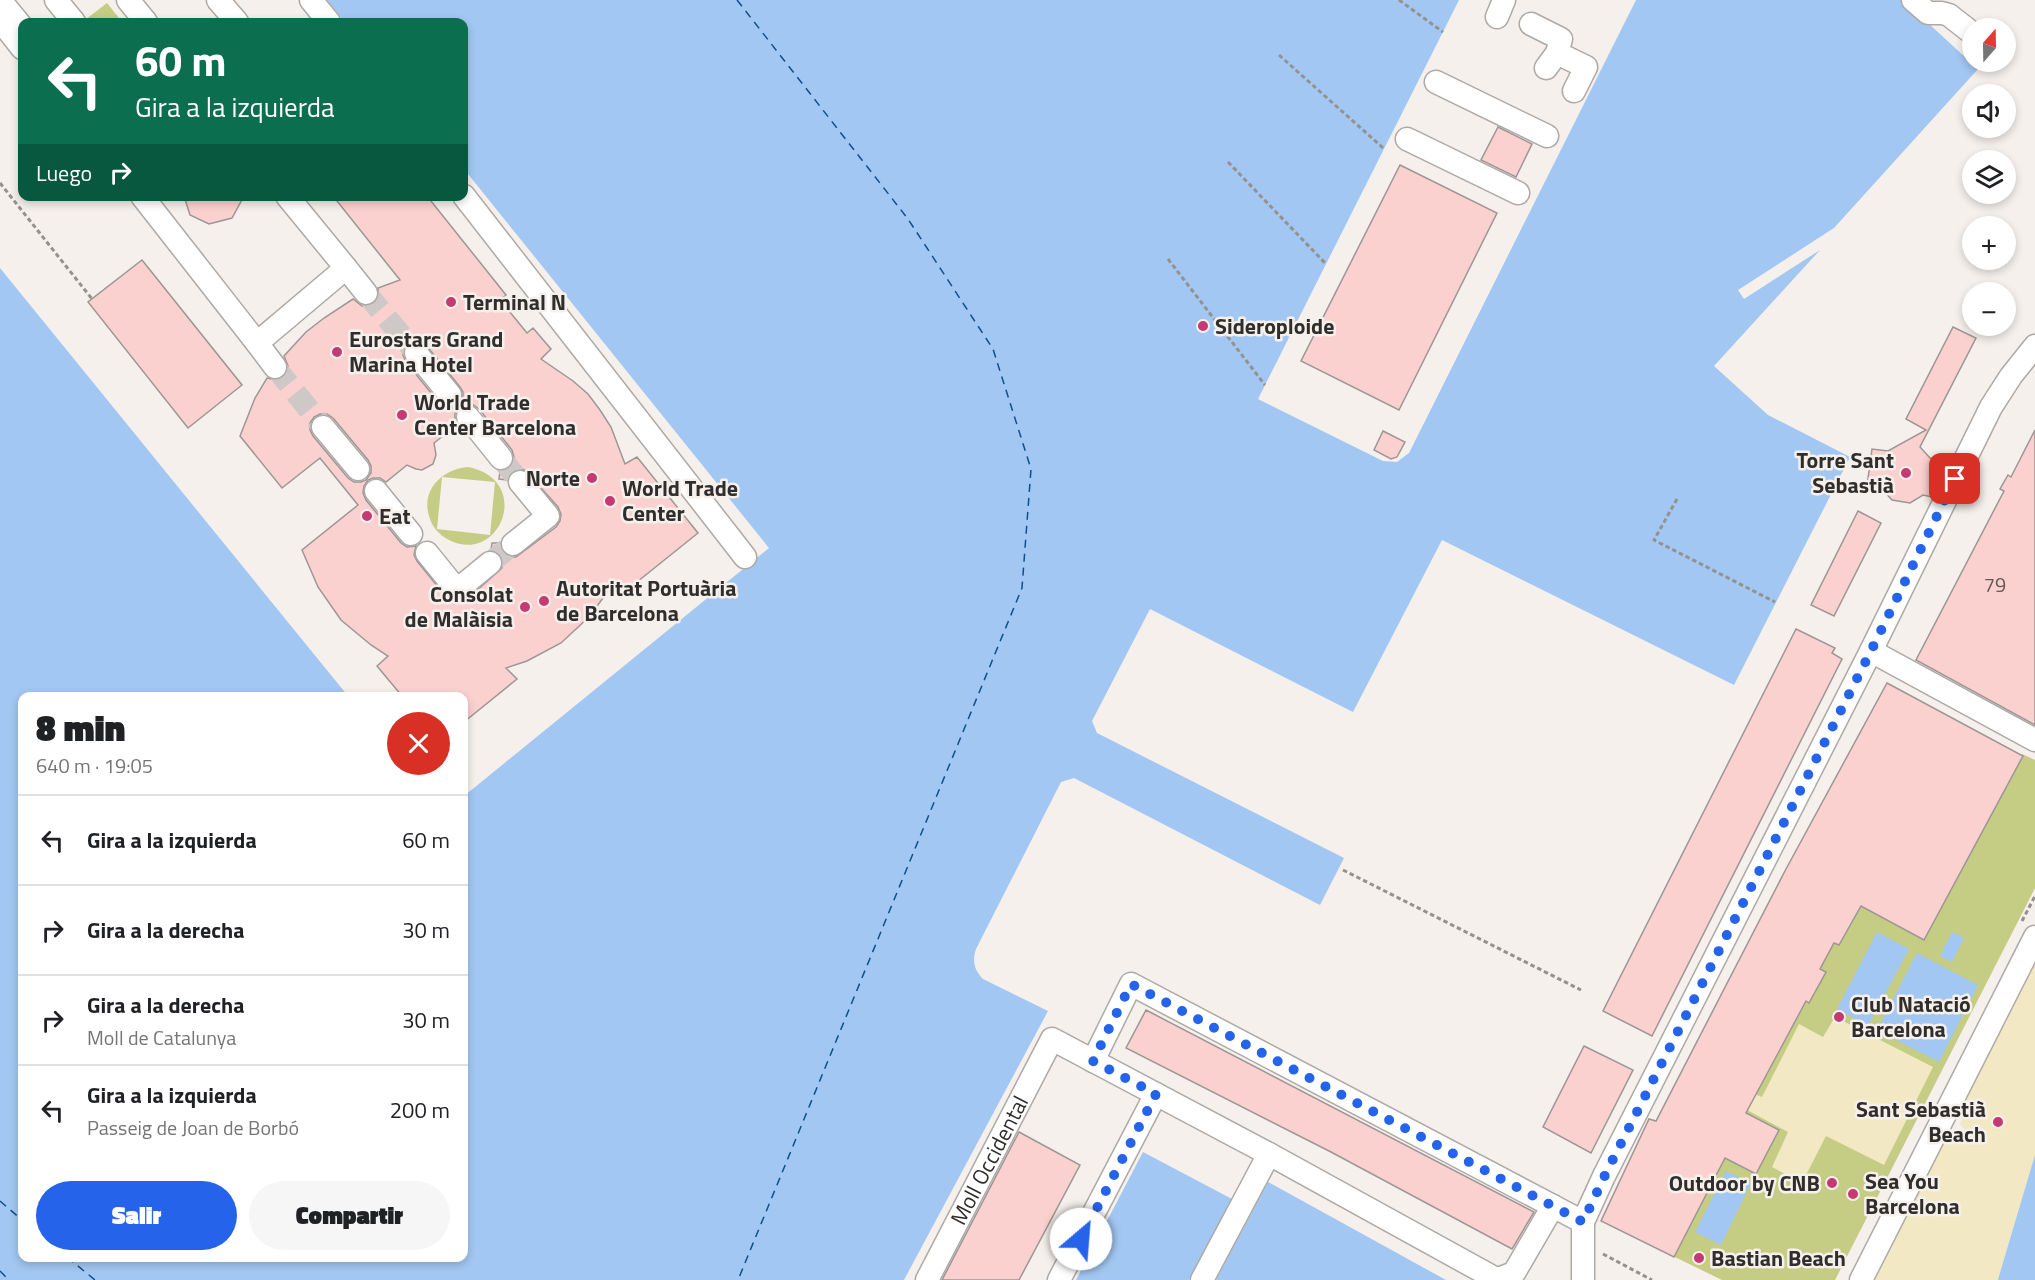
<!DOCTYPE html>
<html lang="es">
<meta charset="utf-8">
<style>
:root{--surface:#fff;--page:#f6f6f6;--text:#202124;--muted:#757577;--line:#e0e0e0;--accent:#2563eb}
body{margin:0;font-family:"Titillium Web",sans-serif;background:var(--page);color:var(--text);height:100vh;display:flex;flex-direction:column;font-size:22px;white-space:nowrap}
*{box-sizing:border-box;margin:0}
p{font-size:20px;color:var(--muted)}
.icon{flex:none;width:33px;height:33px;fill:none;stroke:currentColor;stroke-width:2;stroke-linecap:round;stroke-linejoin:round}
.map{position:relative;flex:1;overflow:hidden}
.details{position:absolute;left:18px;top:692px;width:450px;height:570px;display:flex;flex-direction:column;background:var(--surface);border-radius:12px;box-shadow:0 3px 9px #0003}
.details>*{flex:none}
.banner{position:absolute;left:18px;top:18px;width:450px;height:183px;border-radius:12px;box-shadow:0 3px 9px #0003;background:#0b6e4f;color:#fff;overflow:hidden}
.needle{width:39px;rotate:20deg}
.fabs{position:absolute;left:1962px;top:18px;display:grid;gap:12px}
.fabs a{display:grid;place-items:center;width:54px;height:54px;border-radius:50%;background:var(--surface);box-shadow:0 3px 9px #0003;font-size:30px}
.pin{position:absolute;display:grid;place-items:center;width:51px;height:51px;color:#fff;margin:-26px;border-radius:12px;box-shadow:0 3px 9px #0006}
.me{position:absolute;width:66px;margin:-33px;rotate:27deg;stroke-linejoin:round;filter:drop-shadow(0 0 4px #0008)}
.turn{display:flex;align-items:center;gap:21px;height:126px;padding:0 18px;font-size:27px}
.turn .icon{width:78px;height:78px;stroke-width:2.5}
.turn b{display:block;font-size:42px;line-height:51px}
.then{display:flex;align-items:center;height:57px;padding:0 18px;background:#0003;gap:12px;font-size:22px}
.round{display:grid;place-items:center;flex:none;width:63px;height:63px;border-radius:32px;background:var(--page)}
.headline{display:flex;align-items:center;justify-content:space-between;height:102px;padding:0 18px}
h1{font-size:36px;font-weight:800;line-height:45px}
.action{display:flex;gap:12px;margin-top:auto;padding:12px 18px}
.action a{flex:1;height:69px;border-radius:36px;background:var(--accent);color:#fff;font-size:24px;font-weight:800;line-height:69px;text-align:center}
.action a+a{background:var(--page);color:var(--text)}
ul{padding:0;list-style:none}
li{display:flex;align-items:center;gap:18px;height:90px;padding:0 18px;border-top:2px solid var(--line)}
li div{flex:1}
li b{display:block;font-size:22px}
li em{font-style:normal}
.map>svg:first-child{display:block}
.green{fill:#c5cc83;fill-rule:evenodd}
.sand{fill:#f2e8c3}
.water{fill:#a2c7f2}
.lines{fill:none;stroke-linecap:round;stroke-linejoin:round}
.ferry{stroke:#0e508e;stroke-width:1.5;stroke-dasharray:8 6;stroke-linecap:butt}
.building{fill:#fbd1cf;stroke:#9d9696;stroke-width:1.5;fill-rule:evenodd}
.minor-tunnel{stroke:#cec9c6;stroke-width:22;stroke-dasharray:22 11;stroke-linecap:butt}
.minor-casing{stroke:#aea9a5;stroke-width:25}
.path{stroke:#95918e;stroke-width:3;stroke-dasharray:4.5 3;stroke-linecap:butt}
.minor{stroke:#fff;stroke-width:22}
.route{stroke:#2563eb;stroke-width:10;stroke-dasharray:0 18}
.poi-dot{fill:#c43a72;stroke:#f5f0ec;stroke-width:2}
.labels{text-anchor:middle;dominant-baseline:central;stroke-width:5;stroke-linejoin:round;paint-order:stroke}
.number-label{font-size:20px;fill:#635755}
.poi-label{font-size:22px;font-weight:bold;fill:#302e2c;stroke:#f5f0ec;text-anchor:start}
.street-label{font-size:22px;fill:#302e2c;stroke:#f5f0ec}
</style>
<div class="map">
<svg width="2035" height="1280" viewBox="0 0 2035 1280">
<rect width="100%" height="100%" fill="#f5f0ec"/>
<!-- green -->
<g class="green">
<path d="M107,3L119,18L114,22H87L85,20Z"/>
<path d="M468,467C534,480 500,566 449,540C439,535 432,527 429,516C421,489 443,469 468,467ZM442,477L495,482L490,535L437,529Z"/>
<path d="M1887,683L2022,755V754L2035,760V888L1835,1280H1722L1601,1221L1649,1119L1656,1121L1784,873Z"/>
</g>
<!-- sand -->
<g class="sand">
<path d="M2035,965V1155L1998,1280H1875L1948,1135L1959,1140L1965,1129L1960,1125L1962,1119L1958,1116Z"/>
<path d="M1835,1017L1933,1067L1884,1165L1826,1136L1802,1183L1772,1167L1788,1132L1747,1110L1755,1094L1762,1097L1799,1024L1823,1037Z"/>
</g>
<!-- water -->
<g class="water">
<path d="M327,0H1459L1258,399L1383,461L1397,462L1409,453L1636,0H1903L1978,69L1834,228L1738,290L1744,299L1820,250L1714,366L1768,415L1850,457L1734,685L1442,540L1353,712L1150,609L1092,721L1097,733L1344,858L1320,905L1074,778L1061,782L976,949C972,961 974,970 983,979L1048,1011L904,1280H0V268L348,696H22V1257H464V796L769,548L464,169V22H345Z"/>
<path d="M1877,932L1909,949L1868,1026L1837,1009Z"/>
<path d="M1952,932L1964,938L1952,962L1940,956Z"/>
<path d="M1917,953L1978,985L1939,1062L1877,1030Z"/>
<path d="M1143,1152L1232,1199L1189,1280H1076Z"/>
<path d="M2035,1155V1280H1998L1999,1276Z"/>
<path d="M1726,1171L1751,1183L1721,1245L1695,1232Z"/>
<path d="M1268,1182L1446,1280H1216Z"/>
</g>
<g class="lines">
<!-- ferry -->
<g class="ferry">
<path d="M737,0L908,219L993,349L1031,469L1022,588L738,1280"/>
<path d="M0,1201L22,1220"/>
<path d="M67,1257L95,1280"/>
<path d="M0,1271L9,1280"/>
</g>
</g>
<!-- building -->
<g class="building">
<path d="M1498,127L1532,144L1516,177L1481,160Z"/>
<path d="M1400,165L1497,213L1399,410L1301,361Z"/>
<path d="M184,196H244L232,218L209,224L190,215Z"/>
<path d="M333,196H427L506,295L500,300L527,333L533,328L551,349L541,359L573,381L588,394L600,410L611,427L625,464L637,457L698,533L622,594L613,584L590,616L561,643L527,661L506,668L517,679L464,722V696H402L377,666L388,656L371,645L341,620L318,587L302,550L358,505L320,458L282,488L240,436L255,398L267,378L276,380L284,377L288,372V366L284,356L306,332L324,318L353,299L362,306H367L374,304L379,297L378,288L400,280ZM414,340L421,341L426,345L460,387L463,392V399L458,406L453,408H446L440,404L406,362L403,355L404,348L408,342ZM465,404H472L479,409L512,450L514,457L513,463L509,469L500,471L499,479L507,480L512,471L518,469L525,470L558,507L561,514L560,521L556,527L516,557H509L503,553L500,543H492L491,550L500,554L503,560L502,568L466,600L454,604L447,598L417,561L414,555L416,546L407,547L401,543L366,500L363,493L364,486L368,480L373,478H380L386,482L407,465L416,469L422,470L433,464L436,455L434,443L457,425L455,418V413L459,407ZM320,414H327L333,418L368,460L371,466V473L366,480L361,482H354L348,478L313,436L310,430V423L314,417Z"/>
<path d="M142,260L242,385L188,428L88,302Z"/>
<path d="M1953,327L1976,338L1920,447L1930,458L1944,460L1942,476L1932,497L1923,495L1910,503L1892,500L1882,489L1867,486L1872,449L1888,451L1926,430L1906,419Z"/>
<path d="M2035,430V725L1916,660L2004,491L2000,489L2008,475L2011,477Z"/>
<path d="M1383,431L1405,442L1397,457L1391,459L1374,450Z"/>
<path d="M1858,511L1881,523L1834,616L1811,605Z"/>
<path d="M1796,629L1835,648L1832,653L1842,659L1652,1036L1603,1011Z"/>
<path d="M1887,683L2023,756L1924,940L1861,906L1839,945L1834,943L1820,969L1826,972L1809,1003L1806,1001L1746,1113L1779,1130L1756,1174L1725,1158L1674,1257L1601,1221L1649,1119L1656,1121L1786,869Z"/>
<path d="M1146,1010L1534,1212L1512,1249L1331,1152L1126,1048Z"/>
<path d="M1584,1046L1633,1070L1591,1153L1543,1127Z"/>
<path d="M1019,1132L1080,1165L1019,1280H942Z"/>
</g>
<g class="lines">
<!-- minor-tunnel -->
<g class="minor-tunnel">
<path d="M366,293L416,353"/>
<path d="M275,367L323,427"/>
<path d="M501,458L520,482"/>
<path d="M490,563L513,544"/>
</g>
<!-- minor casing -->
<g class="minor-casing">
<g id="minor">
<path d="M0,0L22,27"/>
<path d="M56,0L74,22"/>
<path d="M128,0L146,22"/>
<path d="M218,0L237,22"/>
<path d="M311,0L329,22"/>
<path d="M1913,0L1928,13H1942L1949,15L1972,33"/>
<path d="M1497,17L1504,0"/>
<path d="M0,20L22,48"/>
<path d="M1531,24L1561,39L1557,53L1546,68"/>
<path d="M1557,53L1586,67L1574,91"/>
<path d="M1436,82L1547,136"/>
<path d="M1407,139L1518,193"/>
<path d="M142,196L257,343L346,268L287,196"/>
<path d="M464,196L745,557"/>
<path d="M346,268L366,293"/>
<path d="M257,343L275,367"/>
<path d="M416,353L450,395"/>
<path d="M468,417L501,458"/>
<path d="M323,427L358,469"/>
<path d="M376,491L411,534"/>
<path d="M513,544L548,516L520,482"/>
<path d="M427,553L457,590L490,563"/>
<path d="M1871,651L2035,740"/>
<path d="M1093,1061L1131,984L1583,1222"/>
<path id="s1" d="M927,1280L1052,1039L1269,1154L1496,1279"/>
<path d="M1059,1280L1156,1094"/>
<path d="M1202,1280L1269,1154"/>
<path d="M1496,1280L1514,1273L1553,1206"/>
<path d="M1583,1280V1222L1604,1176L1871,651L1991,407L2011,376L2035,346"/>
<path d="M1861,1280L2035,937"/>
</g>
</g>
<!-- path -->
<g class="path">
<path d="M1399,0L1443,32"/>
<path d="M1279,55L1383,148"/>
<path d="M1228,162L1325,263"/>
<path d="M0,183L92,299"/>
<path d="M1168,259L1265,385"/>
<path d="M1677,499L1654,540L1775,602"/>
<path d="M1343,870L1581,990"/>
<path d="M2022,921L2035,896"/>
<path d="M1603,1254L1652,1280"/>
</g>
<!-- minor -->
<use href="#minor" class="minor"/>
</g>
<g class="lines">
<!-- route -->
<path class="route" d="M1081,1239L1156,1094L1093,1061L1131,984L1583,1222L1606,1173L1871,651L1955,479"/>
</g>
<!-- markers -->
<g class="poi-dot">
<circle cx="451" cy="302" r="6"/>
<circle cx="1203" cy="326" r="6"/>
<circle cx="337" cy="352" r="6"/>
<circle cx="402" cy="415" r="6"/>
<circle cx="1906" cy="473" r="6"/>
<circle cx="592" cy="478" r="6"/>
<circle cx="610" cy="501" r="6"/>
<circle cx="367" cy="516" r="6"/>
<circle cx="544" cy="601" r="6"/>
<circle cx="525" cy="607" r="6"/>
<circle cx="1839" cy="1017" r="6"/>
<circle cx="1998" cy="1122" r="6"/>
<circle cx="1832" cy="1183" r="6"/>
<circle cx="1853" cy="1194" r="6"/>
<circle cx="1699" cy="1258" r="6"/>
</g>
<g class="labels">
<!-- number labels -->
<g class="number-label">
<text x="1995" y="584">79</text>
</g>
<!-- poi labels -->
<g class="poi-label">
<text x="463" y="302">Terminal N</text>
<text x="1215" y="326">Sideroploide</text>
<text x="349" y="339">Eurostars Grand<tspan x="349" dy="25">Marina Hotel</tspan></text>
<text x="414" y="402">World Trade<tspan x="414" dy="25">Center Barcelona</tspan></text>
<text x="1894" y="460" text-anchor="end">Torre Sant<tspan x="1894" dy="25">Sebastià</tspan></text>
<text x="580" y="478" text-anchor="end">Norte</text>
<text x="622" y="488">World Trade<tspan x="622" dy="25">Center</tspan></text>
<text x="379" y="516">Eat</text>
<text x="556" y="588">Autoritat Portuària<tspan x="556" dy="25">de Barcelona</tspan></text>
<text x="513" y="594" text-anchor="end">Consolat<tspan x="513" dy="25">de Malàisia</tspan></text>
<text x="1851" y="1004">Club Natació<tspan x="1851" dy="25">Barcelona</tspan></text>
<text x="1986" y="1109" text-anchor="end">Sant Sebastià<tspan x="1986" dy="25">Beach</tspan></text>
<text x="1865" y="1181">Sea You<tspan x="1865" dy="25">Barcelona</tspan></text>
<text x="1820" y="1183" text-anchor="end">Outdoor by CNB</text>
<text x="1711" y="1258">Bastian Beach</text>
</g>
<!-- street labels -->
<g class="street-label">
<text stroke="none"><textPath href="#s1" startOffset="135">Moll Occidental</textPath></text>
</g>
</g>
</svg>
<div class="fabs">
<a><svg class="needle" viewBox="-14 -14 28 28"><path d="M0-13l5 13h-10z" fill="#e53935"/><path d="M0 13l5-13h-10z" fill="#757577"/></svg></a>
<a><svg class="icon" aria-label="sound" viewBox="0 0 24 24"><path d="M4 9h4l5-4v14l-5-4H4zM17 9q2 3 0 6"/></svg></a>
<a><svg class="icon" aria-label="layers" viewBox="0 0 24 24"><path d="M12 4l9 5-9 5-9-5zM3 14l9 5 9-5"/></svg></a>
<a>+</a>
<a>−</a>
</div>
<div class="pin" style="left:1955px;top:479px;background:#d93025"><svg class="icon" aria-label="arrive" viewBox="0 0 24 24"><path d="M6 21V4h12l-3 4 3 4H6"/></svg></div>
<svg class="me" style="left:1081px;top:1239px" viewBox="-20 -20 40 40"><circle r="19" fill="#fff"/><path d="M0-13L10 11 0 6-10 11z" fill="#2563eb"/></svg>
<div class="banner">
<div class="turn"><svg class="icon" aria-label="left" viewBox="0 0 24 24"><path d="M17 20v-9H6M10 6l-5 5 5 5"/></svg><div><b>60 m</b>Gira a la izquierda</div></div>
<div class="then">Luego<svg class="icon" aria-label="right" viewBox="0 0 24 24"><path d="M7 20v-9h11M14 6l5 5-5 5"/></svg></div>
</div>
<section class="details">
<div class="headline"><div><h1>8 min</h1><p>640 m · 19:05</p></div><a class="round" style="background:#d93025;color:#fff"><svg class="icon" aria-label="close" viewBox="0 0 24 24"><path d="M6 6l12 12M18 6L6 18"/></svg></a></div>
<ul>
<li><svg class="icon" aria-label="left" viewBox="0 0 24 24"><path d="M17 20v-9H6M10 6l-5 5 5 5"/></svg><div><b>Gira a la izquierda</b></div><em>60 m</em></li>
<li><svg class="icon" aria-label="right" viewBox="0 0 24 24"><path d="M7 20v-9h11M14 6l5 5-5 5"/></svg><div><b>Gira a la derecha</b></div><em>30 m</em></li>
<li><svg class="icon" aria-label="right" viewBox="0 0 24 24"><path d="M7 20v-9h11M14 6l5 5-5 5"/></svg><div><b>Gira a la derecha</b><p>Moll de Catalunya</p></div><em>30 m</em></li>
<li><svg class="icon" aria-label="left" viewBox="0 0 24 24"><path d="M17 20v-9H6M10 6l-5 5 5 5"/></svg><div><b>Gira a la izquierda</b><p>Passeig de Joan de Borbó</p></div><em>200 m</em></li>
</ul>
<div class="action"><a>Salir</a><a>Compartir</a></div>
</section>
</div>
